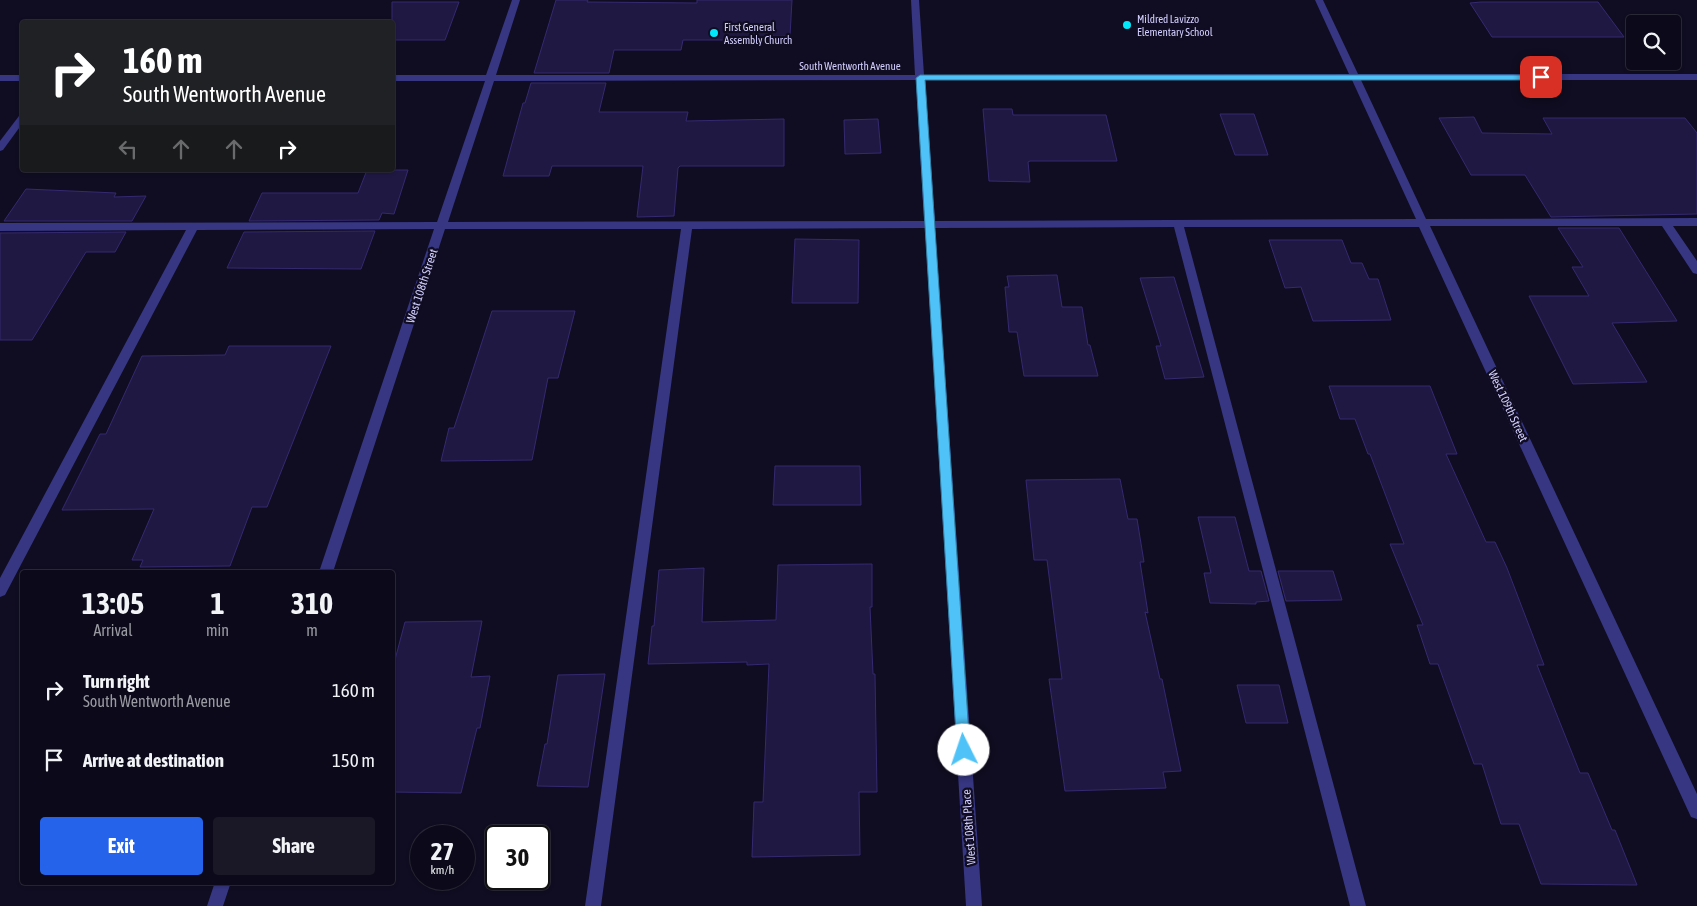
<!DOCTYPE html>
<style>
:root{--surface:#0c0a1a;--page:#1a1827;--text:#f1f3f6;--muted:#9a9aa2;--line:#2c2b39;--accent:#2563eb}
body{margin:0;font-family:"Asap Condensed",sans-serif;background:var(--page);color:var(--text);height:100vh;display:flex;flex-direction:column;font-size:19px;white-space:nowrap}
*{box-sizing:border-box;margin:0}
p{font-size:16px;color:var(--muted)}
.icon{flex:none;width:28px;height:28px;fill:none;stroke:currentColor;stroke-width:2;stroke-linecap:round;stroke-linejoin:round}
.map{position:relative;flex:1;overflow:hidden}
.sheet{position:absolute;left:20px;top:570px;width:375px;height:315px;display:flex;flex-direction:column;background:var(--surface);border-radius:5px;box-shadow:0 1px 4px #0004,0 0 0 1px var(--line)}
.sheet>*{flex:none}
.banner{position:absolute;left:20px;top:20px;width:375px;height:152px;border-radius:5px;box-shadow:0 1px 4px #0004,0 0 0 1px var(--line);background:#202124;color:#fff;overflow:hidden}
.tools{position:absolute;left:1626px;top:15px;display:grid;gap:10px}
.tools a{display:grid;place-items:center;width:55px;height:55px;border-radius:5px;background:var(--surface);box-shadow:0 1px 4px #0004,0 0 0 1px var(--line);font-size:25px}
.speed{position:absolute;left:410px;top:825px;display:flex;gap:10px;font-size:25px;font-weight:700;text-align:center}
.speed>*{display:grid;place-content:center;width:65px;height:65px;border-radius:50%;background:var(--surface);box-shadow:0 1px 4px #0004,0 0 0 1px var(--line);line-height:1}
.speed small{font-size:12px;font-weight:400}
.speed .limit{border:2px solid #111;border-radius:8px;background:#fff;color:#111}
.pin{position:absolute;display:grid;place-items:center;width:42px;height:42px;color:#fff;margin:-21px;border-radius:10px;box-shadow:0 2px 8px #0006}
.me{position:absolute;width:55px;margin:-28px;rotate:356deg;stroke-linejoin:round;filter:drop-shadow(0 0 4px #0008)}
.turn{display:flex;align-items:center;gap:18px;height:105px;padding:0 20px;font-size:22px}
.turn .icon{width:65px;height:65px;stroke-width:2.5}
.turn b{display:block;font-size:35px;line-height:42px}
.lanes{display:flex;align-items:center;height:48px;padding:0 20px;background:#0003;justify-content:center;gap:25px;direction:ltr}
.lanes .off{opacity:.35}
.eta{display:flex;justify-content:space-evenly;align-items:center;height:85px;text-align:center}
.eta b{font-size:30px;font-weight:700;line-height:35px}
.action{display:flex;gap:10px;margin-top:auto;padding:10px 20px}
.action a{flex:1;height:58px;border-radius:5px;background:var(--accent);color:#fff;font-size:20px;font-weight:700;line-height:58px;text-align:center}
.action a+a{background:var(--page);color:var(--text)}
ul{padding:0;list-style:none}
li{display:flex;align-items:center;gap:15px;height:70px;padding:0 20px}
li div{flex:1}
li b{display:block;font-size:19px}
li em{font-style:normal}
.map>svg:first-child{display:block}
.building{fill:#1f1843;stroke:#352970}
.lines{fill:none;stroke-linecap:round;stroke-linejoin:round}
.minor{fill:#363682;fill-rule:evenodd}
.route{fill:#4fc3f7;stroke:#337fa1}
.poi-dot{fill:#00e8f9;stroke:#100d22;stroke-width:2}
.labels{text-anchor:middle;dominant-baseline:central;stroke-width:4.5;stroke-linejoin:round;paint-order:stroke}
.far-poi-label{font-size:11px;fill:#d2ceff;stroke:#100d22;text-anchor:start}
.far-street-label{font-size:11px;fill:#d2ceff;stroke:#100d22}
.street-label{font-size:12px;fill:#d2ceff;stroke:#100d22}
</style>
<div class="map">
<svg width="1697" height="906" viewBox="0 0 1697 906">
<rect width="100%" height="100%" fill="#100d22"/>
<!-- building -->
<g class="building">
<path d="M556,0H588L587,2L697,3V0H792L790,36L726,37L725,40H683L681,50H614L609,73H534Z"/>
<path d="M392,2H459L445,40H392Z"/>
<path d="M1481,2H1598L1624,37H1492L1470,3Z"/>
<path d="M531,83H606L599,112H688L686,121L784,119V166H680L678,168L674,216L637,217L643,166H552L549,176H503L523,103H525Z"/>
<path d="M983,109H1012L1013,115H1106L1117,161H1030L1028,162L1030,182L989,181Z"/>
<path d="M1220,114H1254L1268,155H1235Z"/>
<path d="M1474,117L1482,133L1552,134L1543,118H1685L1697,133V214L1551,217L1525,175H1471L1439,118Z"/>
<path d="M878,119L881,153L845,154L844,120Z"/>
<path d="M367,170H408L394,214L382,213L379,220L249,221L262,193H358Z"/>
<path d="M26,189L116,193L114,197L146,196L132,221H4Z"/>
<path d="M1558,228H1619L1677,321L1612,323L1647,382L1573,384L1529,296H1589L1572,267H1583Z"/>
<path d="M375,231L361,269L227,268L244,232Z"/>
<path d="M126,232L115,252H86L32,340H0V233Z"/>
<path d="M795,239L859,240L858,303H792Z"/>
<path d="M1269,240H1342L1351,263H1362L1369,279H1378L1391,320L1313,321L1301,287L1285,288Z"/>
<path d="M1057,275L1062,307H1082L1088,345H1090L1098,376H1024L1017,332H1009L1005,287H1009L1007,276Z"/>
<path d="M1174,277L1204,377L1165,379L1156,346H1161L1140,278Z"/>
<path d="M492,311H575L558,378H548L532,460L441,461L449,428H454Z"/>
<path d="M229,346H331L267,507H252L230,566L140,567L143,560H132L154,509L62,510L100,434H106L142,356L225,355Z"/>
<path d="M1329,386H1430L1457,454H1446L1486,542H1495L1507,568L1544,665H1537L1580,773H1588L1612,830H1615L1637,885L1541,884L1519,824H1501L1482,764H1474L1438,664H1430L1417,625H1423L1390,544H1404L1370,454H1368L1355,419H1340Z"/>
<path d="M775,466H860L861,505H773Z"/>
<path d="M1120,479L1128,519H1137L1144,562H1140L1148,613L1145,612L1160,679H1162L1181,771L1163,772L1166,788L1065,791L1049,679H1062L1047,560H1034L1026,480Z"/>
<path d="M1198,517H1235L1249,571H1261L1269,601L1256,602V604L1210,603L1204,573H1211Z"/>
<path d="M872,564V607H870L873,674H875L877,792H859L860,855L752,857L754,802H763L769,664L747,665V662L648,664L652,626H654L659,570L704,568L702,622L776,620L778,565Z"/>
<path d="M1278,571H1333L1342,600L1286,601Z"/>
<path d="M482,621L471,677L490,676L480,728H477L461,793L392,792V671L405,622Z"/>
<path d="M605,674L588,787L537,786L545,744H547L558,675Z"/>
<path d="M1237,685H1279L1288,723H1246Z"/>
</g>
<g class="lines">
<!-- minor -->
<g class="minor">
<path d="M512,0H520L496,75H915L911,0H919L924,75L1349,74L1315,0H1323L1358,74H1697V80H1361L1426,219L1697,218V226H1673L1697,261V274L1693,273L1662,226H1430L1697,794V819L1691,817L1419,227H1184L1366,906H1350L1174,227L935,228L982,906H966L925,228L692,229L601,906H585L681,229H445L333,572H319L434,229L197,230L5,595L0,597V578L186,230L0,231V223L437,222L485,81H392V75H486ZM916,80L924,221L448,222L494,81ZM925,80H1352L1416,219L935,221Z"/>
<rect x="0" y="75" width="22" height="6"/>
<path d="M22,115V124L3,150L0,151V141L19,116Z"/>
<path d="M215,882H231L223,906H207Z"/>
</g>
</g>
<!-- route -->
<path class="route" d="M920,75H1541L1546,77L1541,80H925L970,750L968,755L964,757L959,755L957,750L916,78Z"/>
<!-- markers -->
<g class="poi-dot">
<circle cx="1127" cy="25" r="5"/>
<circle cx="714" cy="33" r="5"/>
</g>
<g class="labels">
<!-- far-poi labels -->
<g class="far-poi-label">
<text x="1137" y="19">Mildred Lavizzo<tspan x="1137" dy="13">Elementary School</tspan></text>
<text x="724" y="27">First General<tspan x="724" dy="13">Assembly Church</tspan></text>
</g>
<!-- far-street labels -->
<g class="far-street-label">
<text x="850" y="66">South Wentworth Avenue</text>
</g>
<!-- street labels -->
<g class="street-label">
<text transform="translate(422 286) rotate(-72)">West 108th Street</text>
<text transform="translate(1508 406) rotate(65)">West 109th Street</text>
<text transform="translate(969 827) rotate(-94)">West 108th Place</text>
</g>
</g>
</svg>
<div class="tools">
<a><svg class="icon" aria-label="search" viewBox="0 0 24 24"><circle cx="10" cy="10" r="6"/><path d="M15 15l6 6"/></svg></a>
</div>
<div class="speed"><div>27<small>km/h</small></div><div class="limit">30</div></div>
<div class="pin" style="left:1541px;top:77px;background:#d93025"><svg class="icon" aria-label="arrive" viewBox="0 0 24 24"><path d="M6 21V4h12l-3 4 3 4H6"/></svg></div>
<svg class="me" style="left:964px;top:750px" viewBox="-20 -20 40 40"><circle r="19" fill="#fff"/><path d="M0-13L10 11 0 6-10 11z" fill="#4fc3f7"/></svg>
<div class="banner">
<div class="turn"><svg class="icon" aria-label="right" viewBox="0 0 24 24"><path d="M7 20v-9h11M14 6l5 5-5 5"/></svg><div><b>160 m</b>South Wentworth Avenue</div></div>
<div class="lanes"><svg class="icon off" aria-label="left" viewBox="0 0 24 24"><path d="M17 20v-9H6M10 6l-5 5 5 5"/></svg><svg class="icon off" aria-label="ahead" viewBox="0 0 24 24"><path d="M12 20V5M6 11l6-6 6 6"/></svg><svg class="icon off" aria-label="ahead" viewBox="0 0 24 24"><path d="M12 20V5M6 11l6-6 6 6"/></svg><svg class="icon" aria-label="right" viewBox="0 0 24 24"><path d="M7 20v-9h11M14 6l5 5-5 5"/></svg></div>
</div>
<section class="sheet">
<div class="eta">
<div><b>13:05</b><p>Arrival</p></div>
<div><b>1</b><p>min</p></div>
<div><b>310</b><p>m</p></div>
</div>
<ul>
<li><svg class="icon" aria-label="right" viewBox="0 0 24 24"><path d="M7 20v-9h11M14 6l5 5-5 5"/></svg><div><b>Turn right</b><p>South Wentworth Avenue</p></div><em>160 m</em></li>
<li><svg class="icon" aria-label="arrive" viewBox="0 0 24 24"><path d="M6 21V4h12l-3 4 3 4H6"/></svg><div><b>Arrive at destination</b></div><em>150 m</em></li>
</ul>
<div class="action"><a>Exit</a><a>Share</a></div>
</section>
</div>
